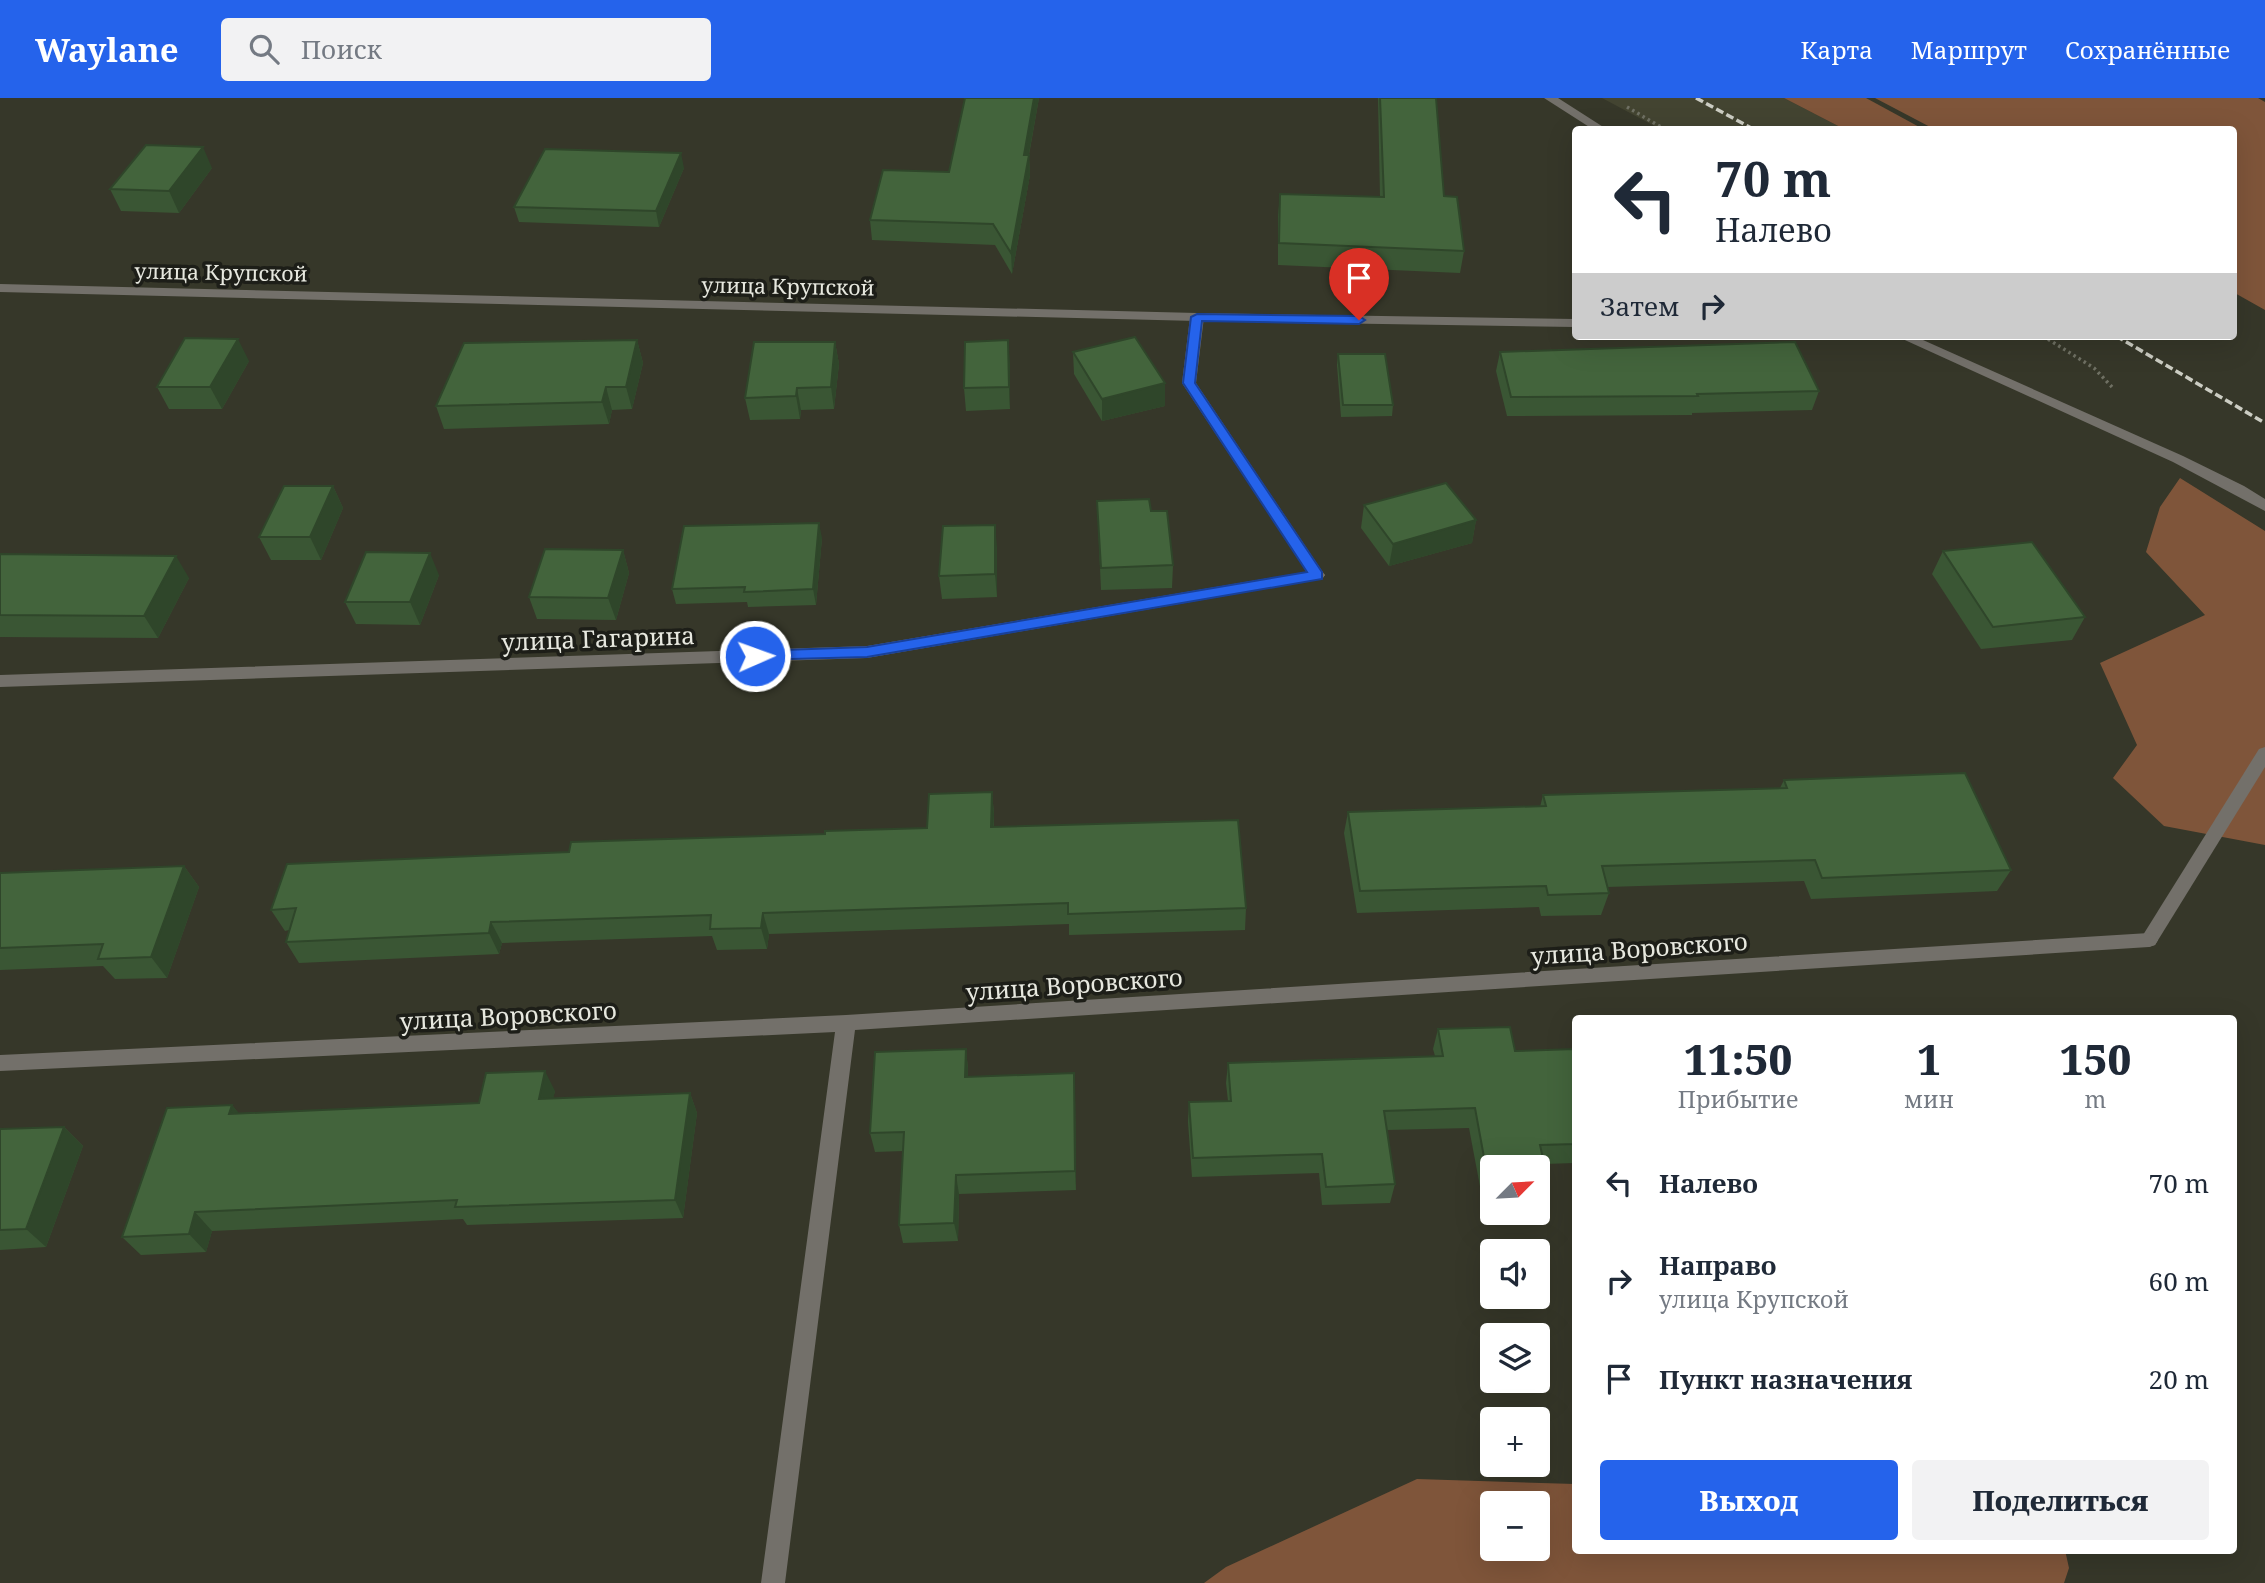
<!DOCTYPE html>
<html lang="ru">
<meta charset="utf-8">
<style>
:root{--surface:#fff;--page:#f2f2f3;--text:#1f2937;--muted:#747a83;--accent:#2563eb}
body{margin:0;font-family:"Noto Serif",serif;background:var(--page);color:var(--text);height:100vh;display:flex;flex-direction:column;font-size:26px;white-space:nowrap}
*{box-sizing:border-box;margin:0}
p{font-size:23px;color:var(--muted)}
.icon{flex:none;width:38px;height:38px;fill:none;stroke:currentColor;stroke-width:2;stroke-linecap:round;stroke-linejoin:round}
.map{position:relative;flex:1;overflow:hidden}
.details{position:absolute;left:1572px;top:917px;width:665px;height:539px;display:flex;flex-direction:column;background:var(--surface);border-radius:7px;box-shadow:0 7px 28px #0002}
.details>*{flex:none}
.hud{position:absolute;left:1572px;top:28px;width:665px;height:214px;border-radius:7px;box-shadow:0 7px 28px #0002;background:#fff;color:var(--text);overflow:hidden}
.needle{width:46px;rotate:66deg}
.controls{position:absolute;left:1480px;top:1057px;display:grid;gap:14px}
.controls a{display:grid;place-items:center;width:70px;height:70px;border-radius:7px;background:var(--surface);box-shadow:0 7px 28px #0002;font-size:35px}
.pin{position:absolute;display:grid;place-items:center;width:60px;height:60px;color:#fff;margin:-72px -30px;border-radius:50% 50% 50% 0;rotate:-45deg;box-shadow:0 0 7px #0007}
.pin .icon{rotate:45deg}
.me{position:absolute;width:77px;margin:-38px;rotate:88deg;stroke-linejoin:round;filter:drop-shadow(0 0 5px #0008)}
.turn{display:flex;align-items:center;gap:24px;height:147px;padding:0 28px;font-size:32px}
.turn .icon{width:91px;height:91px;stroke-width:2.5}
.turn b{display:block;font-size:49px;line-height:60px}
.then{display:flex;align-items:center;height:66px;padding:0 28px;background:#0003;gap:14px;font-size:26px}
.eta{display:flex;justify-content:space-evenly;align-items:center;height:119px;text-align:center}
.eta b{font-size:42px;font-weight:800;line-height:49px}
.action{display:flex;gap:14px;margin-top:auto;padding:14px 28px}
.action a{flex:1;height:80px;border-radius:7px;background:var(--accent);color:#fff;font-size:28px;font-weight:800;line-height:80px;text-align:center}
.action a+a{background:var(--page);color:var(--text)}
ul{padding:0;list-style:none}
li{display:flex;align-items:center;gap:21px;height:98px;padding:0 28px}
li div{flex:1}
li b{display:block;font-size:26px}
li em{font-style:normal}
header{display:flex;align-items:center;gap:42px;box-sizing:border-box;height:98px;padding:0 35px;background:var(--accent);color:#fff}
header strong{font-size:33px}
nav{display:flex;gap:38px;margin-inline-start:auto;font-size:24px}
.search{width:490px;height:63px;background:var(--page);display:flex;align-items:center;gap:18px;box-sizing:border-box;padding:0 24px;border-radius:7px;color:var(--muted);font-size:26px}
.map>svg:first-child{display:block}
.built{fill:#434431}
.green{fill:#7f553a;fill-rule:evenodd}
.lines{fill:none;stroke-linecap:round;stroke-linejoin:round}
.path{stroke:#6f7063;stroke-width:3.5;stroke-dasharray:2.5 3.5;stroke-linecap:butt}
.service{fill:#73706a;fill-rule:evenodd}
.minor{fill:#73706a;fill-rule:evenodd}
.rail{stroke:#cccdc3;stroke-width:3.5;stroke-dasharray:8 3.5;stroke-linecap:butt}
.wall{fill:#3a5634}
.shaded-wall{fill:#2f462a}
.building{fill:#43643c;stroke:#2f462a;stroke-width:2}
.route{fill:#2563eb;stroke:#184099;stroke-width:2}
.labels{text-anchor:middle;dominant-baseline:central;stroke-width:7;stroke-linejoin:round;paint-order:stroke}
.far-street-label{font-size:21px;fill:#e7e8df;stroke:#1d1e18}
.street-label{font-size:24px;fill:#e7e8df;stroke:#1d1e18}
</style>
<header>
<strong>Waylane</strong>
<div class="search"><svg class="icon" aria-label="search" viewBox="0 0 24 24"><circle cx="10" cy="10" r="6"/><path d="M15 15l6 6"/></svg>Поиск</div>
<nav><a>Карта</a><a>Маршрут</a><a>Сохранённые</a></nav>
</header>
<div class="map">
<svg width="2265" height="1485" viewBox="0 0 2265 1485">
<rect width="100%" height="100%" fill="#363729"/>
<!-- built -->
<path class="built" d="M1602,0H1784L1844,31H1660Z"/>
<!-- green -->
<g class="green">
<path d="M1784,0H1866L1923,31H1844Z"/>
<path d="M1875,0H2258L2265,4V212L2233,194V32L1934,31Z"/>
<path d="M2180,380L2265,433V747L2164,728L2113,680L2137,647L2100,565L2205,517L2146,454L2160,409Z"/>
<path d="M1417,1381L1575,1386V1452H2065L2069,1470L2064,1485H1204L1226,1469ZM1493,1405H1538V1451H1493Z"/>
</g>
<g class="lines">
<!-- path -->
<g class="path">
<path d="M1627,9L1666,32"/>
<path d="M2043,238L2094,270L2112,289"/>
</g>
<!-- service -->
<g class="service">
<path d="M1544,0H1558L1608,32H1594Z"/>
<path d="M1197,215L1204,219L1196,285L1322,473L1325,477L1322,481H1312L1182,285L1190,219Z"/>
<path d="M1896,238H1914L2183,358L2244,388L2265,401V413L2173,364Z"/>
<path d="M2265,649V669L2155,847L2149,849L2143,847L2140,842L2143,837L2259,651Z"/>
</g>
<!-- minor -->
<g class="minor">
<path d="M0,186L1197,215L1575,221V229L1197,223L0,194Z"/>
<path d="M1317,472L1325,477L1322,481L867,560L0,589V577L867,548Z"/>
<path d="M2149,835L2155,837L2158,842L2155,847L2149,849L855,932L785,1485H761L835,934L0,973V957L846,917Z"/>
</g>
<!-- rail -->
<g class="rail">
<path d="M1696,0L1755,32"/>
<path d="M2116,238L2265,325"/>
</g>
</g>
<!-- wall -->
<g class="wall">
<path d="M965,0H1039L1029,57L1030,77L1012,176L995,147L872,142L870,122L949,74Z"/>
<path d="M1378,0H1436L1444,98L1464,153L1460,175L1278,167V118L1280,96L1380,99Z"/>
<path d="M212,70L179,115L121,113L110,91Z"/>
<path d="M684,70L659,129L519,124L514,109Z"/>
<path d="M637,242L643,265L632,311L612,312L609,326L444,331L436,308Z"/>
<path d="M1008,242L1010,311L966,313L964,290Z"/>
<path d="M835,244L839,266L834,311L801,312L800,321L750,322L745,300Z"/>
<path d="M1073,254L1165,308L1102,323L1074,276Z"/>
<path d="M1500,254L1819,293L1812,312L1692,315V317L1507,318L1496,273Z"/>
<path d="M1338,256L1393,307L1392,318L1341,319L1337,267Z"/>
<path d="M249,263L222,311H169L157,289Z"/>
<path d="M333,388L343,410L321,462H271L259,439Z"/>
<path d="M1097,403L1151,413L1173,467L1172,490L1101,492Z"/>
<path d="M1364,407L1476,422L1472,445L1389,468L1361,430Z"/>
<path d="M822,440L816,507L748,509L747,504L676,506L672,491Z"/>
<path d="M997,449V499L942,501L939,478Z"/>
<path d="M623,452L629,475L616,522L537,521L529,499Z"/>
<path d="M1943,453L2085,519L2072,542L1981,551L1932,476Z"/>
<path d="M0,456L189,480L158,540L0,539Z"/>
<path d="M439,477L420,527L356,526L345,504Z"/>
<path d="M1784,682L2011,772L1997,793L1811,801L1804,783L1607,789L1609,795L1601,817L1541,818L1539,809L1357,815L1344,735L1348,714L1540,709L1543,697L1780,690Z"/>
<path d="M992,694L994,716V729L1246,810L1245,832L1069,837V826L769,836L767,851L717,852L712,838L502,845L499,856L299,865L286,844L289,832L285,833L271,812L569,754L927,730Z"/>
<path d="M184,768L199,789L167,880L115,881L103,868L0,872V775Z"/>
<path d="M1438,931L1515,953L1575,951V1065L1544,1066L1547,1078L1540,1097H1538V1069H1493V1099H1482L1469,1030L1387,1032L1395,1086L1390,1105L1322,1107L1319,1075L1192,1079L1188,1024L1189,1004L1228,1003L1226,985L1228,965L1435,958L1433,951Z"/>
<path d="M966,951L968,971V979L1075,995L1076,1092L959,1096L958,1143L903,1145L899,1127L903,1053L875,1054L870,1035Z"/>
<path d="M555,993L553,1000L690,995L697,1015L683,1120L467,1127L463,1121L212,1133L206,1154L141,1157L122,1139L232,1007L239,1016L479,1005Z"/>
<path d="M64,1029L83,1048L46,1149L0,1152V1031Z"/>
</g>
<!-- shaded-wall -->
<g class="shaded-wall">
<path d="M1034,0H1039L1028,61L1029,57L1030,77L1012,176L1011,155L1024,57Z"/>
<path d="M203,49L212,70L179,115L169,93Z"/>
<path d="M681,55L684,70L659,129L656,113Z"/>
<path d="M238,241L249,263L222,311L210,289Z"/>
<path d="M637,242L643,265L632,311L626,289Z"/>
<path d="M1008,242L1010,265V311L1009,289Z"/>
<path d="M835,244L839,266L834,311L831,289Z"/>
<path d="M1165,285V308L1102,323V301Z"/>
<path d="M606,289L612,312L609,326L602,304Z"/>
<path d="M797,290L801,312L800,321L796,298Z"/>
<path d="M333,388L343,410L321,462L310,439Z"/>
<path d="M1476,422L1472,445L1389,468L1393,446Z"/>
<path d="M819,425L822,440L816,507L813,491Z"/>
<path d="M995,427L997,449V499L995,476Z"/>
<path d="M623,452L629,475L616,522L608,500Z"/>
<path d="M430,455L439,477L420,527L410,504Z"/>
<path d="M176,458L189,480L158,540L144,518Z"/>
<path d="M992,694L994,716L993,751L991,729Z"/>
<path d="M184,768L199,789L167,880L151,859Z"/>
<path d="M763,815L769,836L767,851L761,830Z"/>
<path d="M491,824L502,845L499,856L489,835Z"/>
<path d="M966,951L968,971V998L965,979Z"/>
<path d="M545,973L555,993L549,1020L539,1001Z"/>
<path d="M1074,975L1075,995L1076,1092L1075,1073Z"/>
<path d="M690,995L697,1015L683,1120L675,1102Z"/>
<path d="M232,1007L248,1026L229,1016Z"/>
<path d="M64,1029L83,1048L46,1149L26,1131Z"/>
<path d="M956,1077L959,1096L958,1143L954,1125Z"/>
<path d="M195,1114L212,1133L206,1154L189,1136Z"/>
</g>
<!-- building -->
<g class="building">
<path d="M965,0H1034L1024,57H1029L1011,155L993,126L870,122L883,72L949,74Z"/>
<path d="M1380,0H1436L1444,98L1457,99L1464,153L1279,145L1280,96L1384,99Z"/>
<path d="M146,47L203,49L169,93L110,91Z"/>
<path d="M545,51L681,55L656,113L514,109Z"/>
<path d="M1135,239L1165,285L1102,301L1073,254Z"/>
<path d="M185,240L238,241L210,289H157Z"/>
<path d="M637,242L626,289H606L602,304L436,308L464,245Z"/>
<path d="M1008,242L1009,289L964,290L965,244Z"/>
<path d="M754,244H835L831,289L797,290L796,298L745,300Z"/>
<path d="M1795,244L1819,293L1697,296L1698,298L1511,299L1500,254Z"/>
<path d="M1338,256H1385L1393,307H1343Z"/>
<path d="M1446,385L1476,422L1393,446L1364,407Z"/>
<path d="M284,388H333L310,439H259Z"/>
<path d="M1149,401L1151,413H1167L1173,467L1101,470L1097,403Z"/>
<path d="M819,425L813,491L744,494L745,489L672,491L684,428Z"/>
<path d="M995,427V476L939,478L943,428Z"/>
<path d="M2032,444L2085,519L1993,529L1943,453Z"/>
<path d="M545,451L623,452L608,500L529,499Z"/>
<path d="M366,454L430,455L410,504H345Z"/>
<path d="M0,456L176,458L144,518L0,517Z"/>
<path d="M1965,675L2011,772L1822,780L1815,762L1602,768L1609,795L1548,797L1546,788L1360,793L1348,714L1546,708L1543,697L1787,690L1784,682Z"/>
<path d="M992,694L991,729L1238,722L1246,810L1068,816V805L763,815L761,830L710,831L711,817L491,824L489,835L286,844L296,810L271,812L287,766L569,754L571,744L825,736V733L927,730L929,696Z"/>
<path d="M184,768L151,859L98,861L103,846L0,850V775Z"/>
<path d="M1510,929L1515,953L1575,951V1046L1540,1047L1547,1078L1538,1079V1069H1493V1080L1488,1081L1475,1010L1384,1013L1395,1086L1326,1089L1322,1056L1193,1060L1189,1004L1231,1003L1228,965L1443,958L1438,931Z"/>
<path d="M966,951L965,979L1074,975L1075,1073L956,1077L954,1125L899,1127L904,1034L870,1035L875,954Z"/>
<path d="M545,973L539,1001L690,995L675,1102L455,1109L457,1102L195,1114L189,1136L122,1139L167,1010L232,1007L229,1016L479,1005L486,975Z"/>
<path d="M64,1029L26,1131L0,1132V1031Z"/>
</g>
<!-- route -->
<path class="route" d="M1197,216L1359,218L1365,222L1359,226L1202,223L1195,285L1322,474V481L867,559L750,562L748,558L755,553L867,549L1307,474L1183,285L1191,219Z"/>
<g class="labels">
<!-- far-street labels -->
<g class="far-street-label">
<text transform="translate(221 174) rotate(1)">улица Крупской</text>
<text transform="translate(788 188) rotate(1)">улица Крупской</text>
</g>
<!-- street labels -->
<g class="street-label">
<text transform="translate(598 540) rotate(-2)">улица Гагарина</text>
<text transform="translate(1639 850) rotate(-4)">улица Воровского</text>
<text transform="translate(1074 886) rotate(-4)">улица Воровского</text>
<text transform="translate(508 917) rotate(-3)">улица Воровского</text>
</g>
</g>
</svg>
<div class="controls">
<a><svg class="needle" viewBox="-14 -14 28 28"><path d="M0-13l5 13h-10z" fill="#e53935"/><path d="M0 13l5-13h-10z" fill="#747a83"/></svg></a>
<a><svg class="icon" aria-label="sound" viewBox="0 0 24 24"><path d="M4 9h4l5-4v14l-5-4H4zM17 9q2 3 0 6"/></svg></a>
<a><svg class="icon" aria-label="layers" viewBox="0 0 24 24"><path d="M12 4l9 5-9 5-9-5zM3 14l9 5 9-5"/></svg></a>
<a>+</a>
<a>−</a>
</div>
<div class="pin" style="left:1359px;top:222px;background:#d93025"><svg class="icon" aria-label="arrive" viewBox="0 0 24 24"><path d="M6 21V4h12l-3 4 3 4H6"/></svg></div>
<svg class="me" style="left:755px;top:558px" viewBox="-20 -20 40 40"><circle r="17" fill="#2563eb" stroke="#fff" stroke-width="3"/><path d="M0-11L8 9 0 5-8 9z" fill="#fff"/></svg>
<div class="hud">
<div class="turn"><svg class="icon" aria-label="left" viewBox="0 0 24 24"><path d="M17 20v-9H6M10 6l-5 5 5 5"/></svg><div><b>70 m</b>Налево</div></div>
<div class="then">Затем<svg class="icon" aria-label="right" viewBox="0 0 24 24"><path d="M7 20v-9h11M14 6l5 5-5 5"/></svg></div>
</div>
<section class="details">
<div class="eta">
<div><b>11:50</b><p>Прибытие</p></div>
<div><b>1</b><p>мин</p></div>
<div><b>150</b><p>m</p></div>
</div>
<ul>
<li><svg class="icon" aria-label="left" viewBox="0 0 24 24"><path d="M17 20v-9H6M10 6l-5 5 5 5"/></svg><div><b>Налево</b></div><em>70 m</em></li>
<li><svg class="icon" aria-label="right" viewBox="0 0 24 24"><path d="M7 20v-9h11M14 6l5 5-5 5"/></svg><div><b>Направо</b><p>улица Крупской</p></div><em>60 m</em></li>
<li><svg class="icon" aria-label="arrive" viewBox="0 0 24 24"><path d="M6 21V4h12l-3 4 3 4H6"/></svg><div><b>Пункт назначения</b></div><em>20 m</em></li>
</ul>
<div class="action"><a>Выход</a><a>Поделиться</a></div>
</section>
</div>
